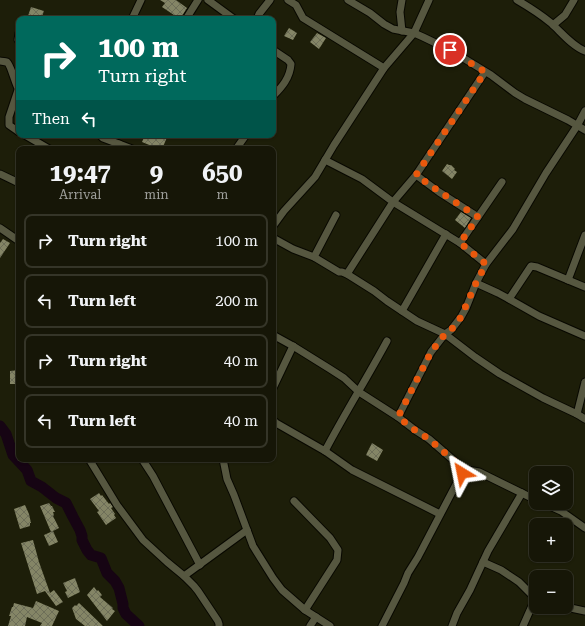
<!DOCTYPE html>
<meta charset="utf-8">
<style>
:root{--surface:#161607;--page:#1f1f11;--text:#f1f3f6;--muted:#9e9f9b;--line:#353528}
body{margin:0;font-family:"Roboto Serif",serif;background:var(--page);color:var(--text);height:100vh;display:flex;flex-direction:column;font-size:15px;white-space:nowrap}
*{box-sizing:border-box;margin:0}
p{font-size:13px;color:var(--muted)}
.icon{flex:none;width:22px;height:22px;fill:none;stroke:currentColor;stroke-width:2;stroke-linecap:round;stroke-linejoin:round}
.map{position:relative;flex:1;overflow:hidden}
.drawer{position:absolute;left:16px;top:146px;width:260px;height:316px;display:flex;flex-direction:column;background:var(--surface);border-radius:8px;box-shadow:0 1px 3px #0004,0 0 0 1px var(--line)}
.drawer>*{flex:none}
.guide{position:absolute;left:16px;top:16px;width:260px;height:122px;border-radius:8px;box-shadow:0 1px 3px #0004,0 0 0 1px var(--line);background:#00695c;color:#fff;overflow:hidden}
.controls{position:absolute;left:529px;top:466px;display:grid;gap:8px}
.controls a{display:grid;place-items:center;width:44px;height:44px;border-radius:8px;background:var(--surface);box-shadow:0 1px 3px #0004,0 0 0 1px var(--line);font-size:20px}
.pin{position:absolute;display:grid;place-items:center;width:34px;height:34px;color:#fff;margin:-17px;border:2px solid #fff;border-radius:50%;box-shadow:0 1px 4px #0007}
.me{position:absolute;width:44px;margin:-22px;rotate:325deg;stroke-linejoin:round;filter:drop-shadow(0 0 3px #0008)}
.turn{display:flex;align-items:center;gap:14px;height:84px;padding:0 16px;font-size:18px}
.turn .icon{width:52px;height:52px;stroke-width:2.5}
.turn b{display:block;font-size:28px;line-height:34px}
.then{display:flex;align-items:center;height:38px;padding:0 16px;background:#0003;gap:8px;font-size:15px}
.eta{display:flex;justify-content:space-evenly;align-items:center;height:68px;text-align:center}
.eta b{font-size:24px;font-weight:700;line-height:28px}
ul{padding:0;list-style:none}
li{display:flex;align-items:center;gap:12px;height:54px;margin:0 8px 6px;padding:0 8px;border:2px solid var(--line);border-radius:8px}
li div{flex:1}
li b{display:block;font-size:15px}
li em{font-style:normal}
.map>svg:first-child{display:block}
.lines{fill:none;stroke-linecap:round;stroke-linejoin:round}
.river{stroke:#160413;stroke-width:11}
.building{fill:url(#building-cross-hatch)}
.minor-casing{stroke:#080800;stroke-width:9}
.minor{stroke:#565740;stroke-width:7}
.route{stroke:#ea580c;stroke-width:7;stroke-dasharray:0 12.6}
</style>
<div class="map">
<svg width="585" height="626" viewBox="0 0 585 626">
<defs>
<pattern id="building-cross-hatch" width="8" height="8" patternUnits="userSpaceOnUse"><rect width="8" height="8" fill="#848566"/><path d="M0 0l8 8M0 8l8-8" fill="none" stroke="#6d6e58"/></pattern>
</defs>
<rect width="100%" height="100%" fill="#1d1e09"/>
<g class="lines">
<!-- river -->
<path class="river" d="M0,426L6,434L13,455L27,470L31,481L42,487L56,498L66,503L73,517L80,530L82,536V540L87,550L91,555L101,558L107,573L115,581L119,588L123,604V608L126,614L139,626"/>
</g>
<!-- building -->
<g class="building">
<path d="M160,0H176L187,8L180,19L162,7L165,3Z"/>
<path d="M31,7L44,11L41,19H27Z"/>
<path d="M289,28L297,33L293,40L284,36Z"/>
<path d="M317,33L326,38L319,49L310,42Z"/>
<path d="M145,135H168L162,149H159L142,142Z"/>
<path d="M447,164L449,165H451L455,169L454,170L457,172L452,179L442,171Z"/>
<path d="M461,212L471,218L465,228L455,220Z"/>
<path d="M3,239L10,243L0,258V243Z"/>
<path d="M19,370V384H10V371Z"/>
<path d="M372,443L383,450L377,461L366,455Z"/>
<path d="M99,493L101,496L102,495L109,504L110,503L113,507L111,508L115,514L114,515L116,518L106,525L97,512L99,511L90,499Z"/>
<path d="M49,503L51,506H52L55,512H53L54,515L53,516L59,528L51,532L40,506Z"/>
<path d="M25,505L29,514L31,523H30V526L20,529L14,509Z"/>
<path d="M53,531L58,542L49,546L44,535Z"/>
<path d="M33,540L39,562L50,593L54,590L63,602L56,606L45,591L37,594L21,543Z"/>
<path d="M75,578L80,592L68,598L65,592L67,591L63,583Z"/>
<path d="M94,587L97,591L98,590L102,595L100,597L113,608L112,609L115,611L107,621L87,595Z"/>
<path d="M36,601L59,611L52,626H40L42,623L27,617L25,626H8L11,616H9L12,607H13L14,603L33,608Z"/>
<path d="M79,603L103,626H85L76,619L72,608L75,605L76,606Z"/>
</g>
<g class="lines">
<!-- minor casing -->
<g class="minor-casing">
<g id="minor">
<path d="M208,0L234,19"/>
<path d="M288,0L296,5L303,18L384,68"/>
<path d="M348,0L370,13L384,24L393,29L414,33L423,37L450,50L491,75L515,93L525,99L568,120L585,130"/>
<path d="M517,0C529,7 540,14 551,23C561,32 572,46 585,51"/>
<path d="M132,19L141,0"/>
<path d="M186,19L198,0"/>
<path d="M257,19L259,14L270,0"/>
<path d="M553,25L565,15L574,0"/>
<path d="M402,31L400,12L402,0"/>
<path d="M19,33L18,40L19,41"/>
<path d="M273,50L288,60L291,64C290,78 282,87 273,96"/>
<path d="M0,61C1,61 6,62 7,62C11,65 15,84 19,90"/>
<path d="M485,72L416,175L393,202L460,243L486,264"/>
<path d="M18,90L9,117V125L19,132"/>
<path d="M25,135L49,149"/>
<path d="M100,135L103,138L119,144L116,149"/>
<path d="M119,144L132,149"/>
<path d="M236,149L246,135"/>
<path d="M325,160L362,179L393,202L347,274"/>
<path d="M0,174L19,183"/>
<path d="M416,175L439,192L478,217"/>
<path d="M273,226L284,211L315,177L334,145L384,68L414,33L429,0"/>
<path d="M0,228L19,241"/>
<path d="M273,238L293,249L314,257L339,272H342L347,274L374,291L387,301L417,321L445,334L475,357L500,374L543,398L577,414L585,419"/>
<path d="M460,243L502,182"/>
<path d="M314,257L336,215"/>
<path d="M568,280L585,235"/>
<path d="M476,283L498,293L509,299L531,266L537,267L585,287"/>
<path d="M509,299L539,316L585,336"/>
<path d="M402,311L446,234"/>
<path d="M273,335L293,346L330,369L344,378L359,392L398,417"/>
<path d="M273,388L293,346"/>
<path d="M577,414L585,382"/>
<path d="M273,420L276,423L325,451C345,413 367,378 387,341"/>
<path d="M325,451L352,470L440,514"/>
<path d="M89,459L117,505L143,540L167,562L184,576L194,586L198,591L218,621L219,624V626"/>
<path d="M142,459L153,476L200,565"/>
<path d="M223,459L227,479L234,495L253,546L273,578L282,590L305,610L330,626"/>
<path d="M462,469L479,472L536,500"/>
<path d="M294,501L330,538L338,550L337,560L305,610"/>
<path d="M543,503L561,511L585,528"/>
<path d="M483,562L501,570L519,582L536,599"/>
<path d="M184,576L247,530"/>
<path d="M566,607L585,611"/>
<path d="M310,626L316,617"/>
<path d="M382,626L404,583L408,573L418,557L462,473V469L459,465L429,439L415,430L398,417L425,364L431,352L445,334L451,330L461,317L466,308L476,283L486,264L513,229L546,173L577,126L585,111"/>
<path d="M452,626L457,613L470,590L488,551L522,493"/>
<path d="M523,626L535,599"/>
</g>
</g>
<!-- minor -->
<use href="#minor" class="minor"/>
</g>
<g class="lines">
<!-- route -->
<path class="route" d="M450,50L485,72L416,175L440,192L478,217L460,243L486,264L476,283L461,317L451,330L445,334L431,352L398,417L415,430L429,439L459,465L462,469V473"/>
</g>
</svg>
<div class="controls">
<a><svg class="icon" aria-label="layers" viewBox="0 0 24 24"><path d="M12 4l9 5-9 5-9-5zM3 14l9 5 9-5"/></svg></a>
<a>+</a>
<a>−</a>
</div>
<div class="pin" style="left:450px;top:50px;background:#d93025"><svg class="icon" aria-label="arrive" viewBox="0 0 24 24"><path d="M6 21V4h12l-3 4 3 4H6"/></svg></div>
<svg class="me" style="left:462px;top:473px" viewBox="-20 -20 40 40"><path d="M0-17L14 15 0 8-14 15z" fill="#ea580c" stroke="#fff" stroke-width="4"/></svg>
<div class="guide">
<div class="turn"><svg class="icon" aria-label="right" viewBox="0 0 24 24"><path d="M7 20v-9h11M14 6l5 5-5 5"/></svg><div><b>100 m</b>Turn right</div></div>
<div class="then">Then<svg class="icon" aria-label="left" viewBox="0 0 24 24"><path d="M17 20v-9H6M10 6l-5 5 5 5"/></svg></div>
</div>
<section class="drawer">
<div class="eta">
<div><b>19:47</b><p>Arrival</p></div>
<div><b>9</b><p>min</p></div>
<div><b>650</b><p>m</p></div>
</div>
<ul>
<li><svg class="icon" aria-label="right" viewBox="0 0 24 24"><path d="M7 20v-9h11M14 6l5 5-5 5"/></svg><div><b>Turn right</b></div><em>100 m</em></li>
<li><svg class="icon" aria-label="left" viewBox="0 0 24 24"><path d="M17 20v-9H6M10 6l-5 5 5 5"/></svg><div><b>Turn left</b></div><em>200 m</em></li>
<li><svg class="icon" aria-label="right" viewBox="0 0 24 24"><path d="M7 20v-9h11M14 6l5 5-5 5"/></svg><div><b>Turn right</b></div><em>40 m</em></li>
<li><svg class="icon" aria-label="left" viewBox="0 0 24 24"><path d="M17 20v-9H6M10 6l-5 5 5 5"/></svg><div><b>Turn left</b></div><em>40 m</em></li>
</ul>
</section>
</div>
